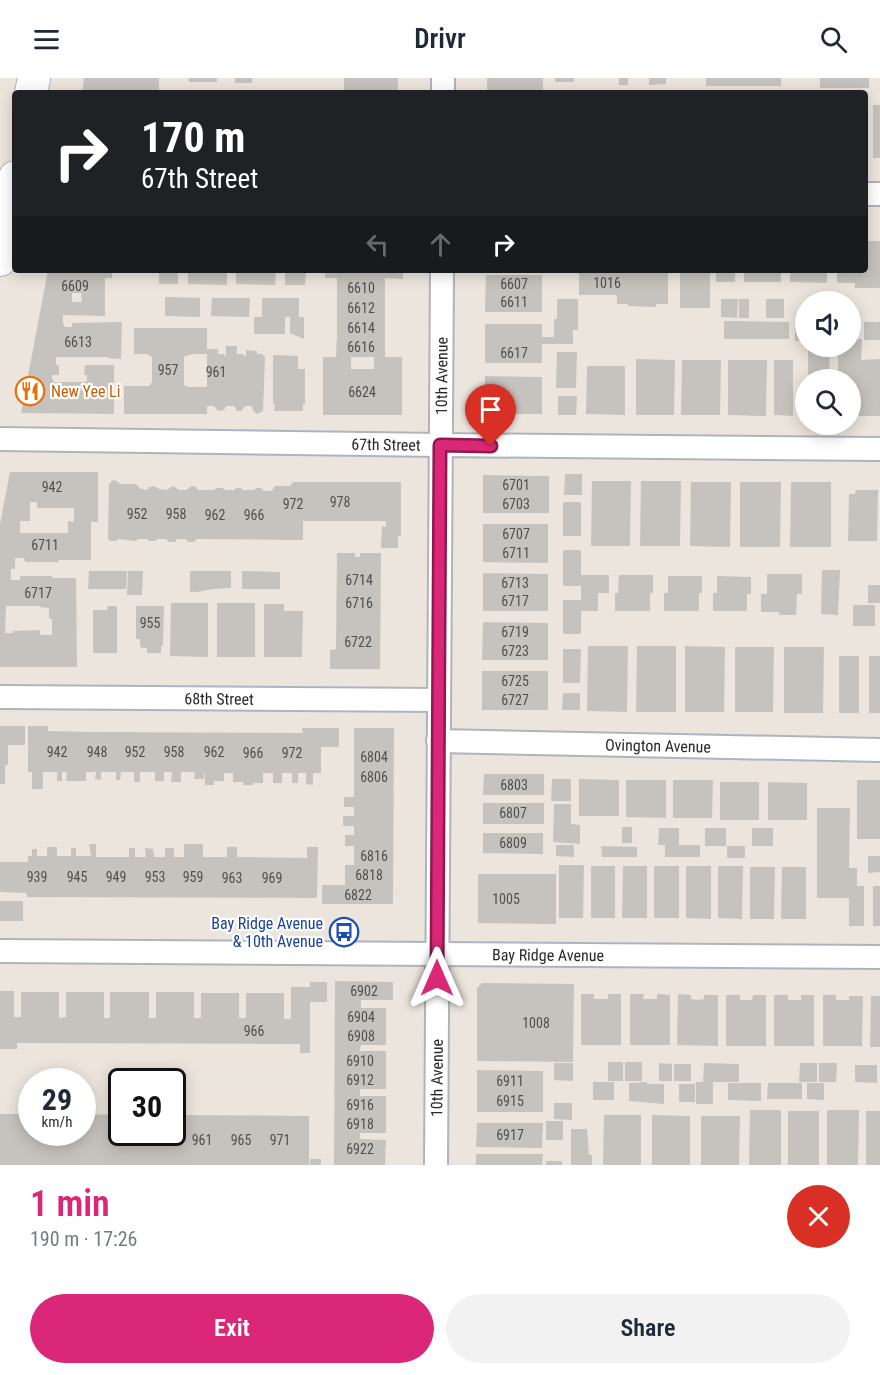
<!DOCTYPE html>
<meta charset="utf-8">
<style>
:root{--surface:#fff;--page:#f2f2f3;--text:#1f2937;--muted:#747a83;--accent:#db2777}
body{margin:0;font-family:"Roboto Condensed",sans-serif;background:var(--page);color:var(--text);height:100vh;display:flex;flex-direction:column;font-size:22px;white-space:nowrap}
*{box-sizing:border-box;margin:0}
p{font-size:20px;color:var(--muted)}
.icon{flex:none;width:33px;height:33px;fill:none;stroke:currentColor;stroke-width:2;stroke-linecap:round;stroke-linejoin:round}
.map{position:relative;height:1087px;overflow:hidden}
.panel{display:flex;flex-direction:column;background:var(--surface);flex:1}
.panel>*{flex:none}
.guide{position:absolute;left:12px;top:12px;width:856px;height:183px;border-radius:6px;box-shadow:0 3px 15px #0003;background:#202124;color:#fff;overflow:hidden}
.buttons{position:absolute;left:795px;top:213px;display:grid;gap:12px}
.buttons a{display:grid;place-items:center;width:66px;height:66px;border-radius:50%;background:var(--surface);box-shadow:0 3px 15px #0003;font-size:30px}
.speed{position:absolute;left:18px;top:990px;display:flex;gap:12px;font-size:30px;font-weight:700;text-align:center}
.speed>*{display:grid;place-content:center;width:78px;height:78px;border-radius:50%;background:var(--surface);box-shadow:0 3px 15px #0003;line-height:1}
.speed small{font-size:15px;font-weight:400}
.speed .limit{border:3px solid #111;border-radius:9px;background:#fff;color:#111}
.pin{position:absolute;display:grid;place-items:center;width:51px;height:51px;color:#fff;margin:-62px -26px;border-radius:50% 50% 50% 0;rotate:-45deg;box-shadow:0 0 6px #0007}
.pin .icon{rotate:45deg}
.me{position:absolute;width:66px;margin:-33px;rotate:0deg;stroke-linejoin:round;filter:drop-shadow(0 0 4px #0008)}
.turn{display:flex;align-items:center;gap:21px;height:126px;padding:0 30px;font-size:27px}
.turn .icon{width:78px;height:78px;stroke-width:2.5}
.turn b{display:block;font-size:42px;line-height:51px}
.lanes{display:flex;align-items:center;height:57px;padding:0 30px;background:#0003;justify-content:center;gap:30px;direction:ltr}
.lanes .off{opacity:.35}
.round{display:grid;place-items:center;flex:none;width:63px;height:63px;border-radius:32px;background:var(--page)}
.headline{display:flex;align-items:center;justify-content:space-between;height:102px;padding:0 30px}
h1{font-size:36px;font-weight:600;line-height:45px;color:var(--accent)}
.action{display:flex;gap:12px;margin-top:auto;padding:12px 30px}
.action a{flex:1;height:69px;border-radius:36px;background:var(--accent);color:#fff;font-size:24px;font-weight:600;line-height:69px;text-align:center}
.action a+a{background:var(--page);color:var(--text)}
header{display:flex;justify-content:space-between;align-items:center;height:78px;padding:0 30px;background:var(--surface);font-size:27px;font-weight:600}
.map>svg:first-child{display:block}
.building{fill:#c6c2bd;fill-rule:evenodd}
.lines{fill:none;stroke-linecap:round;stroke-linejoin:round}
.street-casing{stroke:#b1b3bc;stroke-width:26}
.secondary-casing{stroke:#b1b3bc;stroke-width:34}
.street{stroke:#fff;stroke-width:22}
.secondary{stroke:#fff;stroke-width:32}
.route-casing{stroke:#8e194d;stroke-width:15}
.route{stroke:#db2777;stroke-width:10}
.labels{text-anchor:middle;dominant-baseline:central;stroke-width:4.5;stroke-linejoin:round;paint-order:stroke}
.number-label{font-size:14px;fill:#51504f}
.street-label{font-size:16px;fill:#2a2a2a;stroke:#fff}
.food-label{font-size:16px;fill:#c56008;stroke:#fff;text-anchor:start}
.transit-label{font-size:16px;fill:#164399;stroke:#fff;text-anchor:end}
</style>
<header><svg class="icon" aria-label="menu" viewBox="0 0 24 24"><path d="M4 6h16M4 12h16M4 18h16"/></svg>Drivr<svg class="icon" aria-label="search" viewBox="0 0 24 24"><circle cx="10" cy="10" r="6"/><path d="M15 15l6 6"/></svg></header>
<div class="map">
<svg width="880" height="1087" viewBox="0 0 880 1087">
<rect width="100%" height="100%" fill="#ebe5dd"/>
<!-- building -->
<g class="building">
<path d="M84,0H159V15H82Z"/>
<rect x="189" y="0" width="28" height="4"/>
<rect x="235" y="0" width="17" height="5"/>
<rect x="344" y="0" width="54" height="15"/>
<rect x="487" y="0" width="56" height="15"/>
<rect x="555" y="0" width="19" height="4"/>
<rect x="619" y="0" width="9" height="7"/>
<path d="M649,0H666V6L649,7Z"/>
<rect x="706" y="0" width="75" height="8"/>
<rect x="820" y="0" width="49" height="10"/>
<rect x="873" y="27" width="7" height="53"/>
<path d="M866,163H880V210H855V205H837V192H866Z"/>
<path d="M48,192H112V200H105V238L63,237V245L65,249H72V245L122,244L121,281L107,280L108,279H56V287H59V297H52V300L54,304H83L87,303V297H84L85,287H114V336L21,335ZM72,215H81L82,224H72Z"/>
<rect x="159" y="192" width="19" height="14"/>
<path d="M188,192H227V207L188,206Z"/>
<path d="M236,192H276L275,207L236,206Z"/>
<path d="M285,192H306L305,207H285Z"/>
<path d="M325,192H403V201L385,200V279H402V337H323V279H336L337,259V200H325ZM351,279H374V291H351Z"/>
<path d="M579,192L603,194V192H668V226H656V229L628,228V226H617V217H579Z"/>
<rect x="680" y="192" width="30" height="38"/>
<rect x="716" y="192" width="19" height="12"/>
<rect x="744" y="192" width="37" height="12"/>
<path d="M790,192H827V205L790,204Z"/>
<path d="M486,197H542V234H485Z"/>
<path d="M165,219L200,220V239L165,238Z"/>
<path d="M212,220H250L249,239L211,238Z"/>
<path d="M262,220H299V239H304V261L290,255V239H285V256H254V239H262Z"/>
<path d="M557,221H578V252H573V266H542V285H485V246H542V259H554V241H557Z"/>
<path d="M721,221H738L737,240L721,239Z"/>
<rect x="739" y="221" width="10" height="19"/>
<rect x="766" y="221" width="18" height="19"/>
<path d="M724,243L789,244V261H724Z"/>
<rect x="795" y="244" width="11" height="19"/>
<rect x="864" y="244" width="16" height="18"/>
<path d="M134,250H207V271H218V276H224L226,279V268H237V276H243L246,279V272L257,273V276H262L265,279L263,333L257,336L253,333L252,328H245L241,333H237L234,328H226L224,332L220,333L217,332L214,328H207V336H124V308H149L152,304V279L147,276H134ZM192,276H207V309H188L184,307V279Z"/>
<path d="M850,261H862L861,282L880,281V338H850V302H838V268H850Z"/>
<path d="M808,270H830L829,302H808Z"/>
<path d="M557,274H577L576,310H556Z"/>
<path d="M273,277L298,278V291H305V326H303V333H274L275,326H273Z"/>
<path d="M636,281L675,282L674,337H636Z"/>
<path d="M682,282H721L720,337H681Z"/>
<path d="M728,282H767L766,338L728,337Z"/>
<path d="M774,282H793V338L774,337Z"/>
<path d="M587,288H625V337L586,336Z"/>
<path d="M485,298L542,299V336H485Z"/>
<path d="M558,318H577L576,337H558Z"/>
<path d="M10,394H98V444H91V482H58L59,484H25L24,480H15V491H11V502H20V498H52V500H76L77,589H0V446ZM30,424H37V430H74V444L68,443V455H20V443H30ZM6,528H40V529L49,530V540L52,541V557H40V552L13,553V555H5Z"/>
<path d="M565,396H582V417H564Z"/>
<path d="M483,397L549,398V435H483Z"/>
<path d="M113,402L117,403L120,406H136L141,411L147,412L149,409L154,408L159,411L167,412L173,408L179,412H186L192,408L196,409L198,412H214L216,410H223L225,412H234L236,410H242V412H254L256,410H261L264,413H272L275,408H290L293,404H401V458H398V470H381L382,448L386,449V443H303V462L197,461L194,464H188L186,461H177L175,464H169L166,461H158L155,463H149L147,461H138L136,463L118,461L116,463H110L108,461L109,406Z"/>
<path d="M592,403H631L630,468H591Z"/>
<path d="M641,403H681L680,468H640Z"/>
<path d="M691,404H731L730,469L690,468Z"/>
<path d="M740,404H781L780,469H740Z"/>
<path d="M791,404H831V469H790Z"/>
<path d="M856,412H878L877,463H848L849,416H855Z"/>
<rect x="563" y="424" width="18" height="34"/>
<path d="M483,446H548V485L483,484Z"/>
<path d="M563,472H581V497H609V515H598V533H581V556H563V522H581V508H563Z"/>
<path d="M337,475H355V479H360V475H381L380,591H330V572L336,571Z"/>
<path d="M822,492H840L838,537L821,536Z"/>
<path d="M89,493H127L126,511H88Z"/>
<path d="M128,493H143L142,517H127Z"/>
<path d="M190,493H231V510L213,511L197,514H190Z"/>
<path d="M242,493L280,494V511H242Z"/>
<path d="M483,495L548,496V533H483Z"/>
<path d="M767,496H802V516H797L796,537H779V534H761V516H767Z"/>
<path d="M619,497H653V515H650V533H615V515H618Z"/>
<path d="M668,498H702V515H699V533H664V515H668Z"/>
<path d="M717,498L751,499V516H747V533H713V515H717Z"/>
<rect x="868" y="507" width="12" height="18"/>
<path d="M171,525H208V579L170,578Z"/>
<rect x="217" y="525" width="38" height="54"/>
<path d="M264,526H284V533H303L302,579H264Z"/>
<rect x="853" y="527" width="22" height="21"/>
<path d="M107,528H117V575H93V532H107Z"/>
<path d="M136,528H164L163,568H161V575H147V570H141V568H140V561H136Z"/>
<path d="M483,544L548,545V582H482Z"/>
<path d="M588,568H628L627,634L587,633Z"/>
<path d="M637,568H676V634H636Z"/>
<path d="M685,568L725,569L724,634H685Z"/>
<path d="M735,569H774L773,634H735Z"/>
<path d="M784,569H824L823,635H784Z"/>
<path d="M563,571H581L580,605H563Z"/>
<rect x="839" y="578" width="20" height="57"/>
<rect x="869" y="578" width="11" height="57"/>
<rect x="482" y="593" width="66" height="39"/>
<path d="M563,615H580V632H562Z"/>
<path d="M0,648H25V667H8V687H5V706H0Z"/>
<path d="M28,648H48V653L87,654L303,655L302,650H339V669H321V695H313V707L306,706V695H298V705H292V695H282V705H273V695H263V705H253V707H243V704H233V695H224V703H214V707H205V695H204V701H194L195,694H181V704H171L172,694H164V703H155V694H140V704H134V694H121L120,702H116V694H101V702L95,701L96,694H86V703H66L67,694H62V703H57V694H43V711H32V694H28Z"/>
<path d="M354,650H394L393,826H322V807H345V787H354V768H345V757H354V748H343V738H354V729H344V719H354Z"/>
<path d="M484,696H544V717H483Z"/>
<path d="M552,701H571V723H551Z"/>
<path d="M579,701L619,702V738H579Z"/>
<path d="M626,702H666V740L626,739Z"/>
<path d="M673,702H713L712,740H673Z"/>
<rect x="857" y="702" width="23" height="59"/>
<rect x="720" y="704" width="39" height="38"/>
<path d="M768,704L807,705V742H768Z"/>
<rect x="483" y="725" width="61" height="21"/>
<path d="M554,726H571V746L580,747V766L553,764Z"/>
<path d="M817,730H850L849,790H857V808H864V848H849V820H817Z"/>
<rect x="622" y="749" width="10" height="16"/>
<path d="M659,750H679V767H700V779H665V767H658Z"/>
<rect x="705" y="750" width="21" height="18"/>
<rect x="752" y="750" width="21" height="18"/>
<path d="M483,755H543V776L483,775Z"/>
<path d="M89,766H96V779H129V770H135V779H146L145,770L153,771L154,779H165V770H174V779H184V766H203V779H227V769H237V779L307,780V769H318L317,820L27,819V815L0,814V784H28V778H32V771H37V778H47V769H57V778H71V770H76V778H91Z"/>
<path d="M556,767H574V779L556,778Z"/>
<path d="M601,768L637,769V779H602Z"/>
<rect x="727" y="768" width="18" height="12"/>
<path d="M868,778H880V794L868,795Z"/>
<path d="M559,787H584L583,840H559Z"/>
<rect x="591" y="788" width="24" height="52"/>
<path d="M623,788H647V840H622Z"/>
<rect x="654" y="788" width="25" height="52"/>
<path d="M686,788H711V841L686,840Z"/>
<path d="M718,788H743L742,841L718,840Z"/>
<path d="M750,789H775L774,841H750Z"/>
<path d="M782,789H806V841H781Z"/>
<path d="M478,796H556V846L478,845Z"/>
<rect x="873" y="808" width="7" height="40"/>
<rect x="0" y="823" width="23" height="20"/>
<path d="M335,903L393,904V922H361V930H386V967H361L360,971V973H386V1011H360V1018H386V1055H360V1061L386,1062L385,1087H334Z"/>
<path d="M310,904H327V924H310V975H300V966L17,965V971H0V913H14V939H21V914H59V940L66,939V914H104V940H110V914H149V940H156V914H194V940H201V915H239V940H246V915H284V941H291V909H310Z"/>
<path d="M482,905L574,906L573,984L477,983V910Z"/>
<path d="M581,916H594V921H608V916H621V967H581Z"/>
<path d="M630,916H644L643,921H657V916L670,917V967H630Z"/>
<path d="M678,916L691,917V921L698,922L704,921V917H718V968L677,967Z"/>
<path d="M726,917H740V922H752L753,917H766V968H726Z"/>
<path d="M774,917H788V922H801V917H814V968H774Z"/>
<path d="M823,917H836V922H849V918H863L862,968H823Z"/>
<path d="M871,918H880V969H870Z"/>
<rect x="608" y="984" width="15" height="19"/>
<rect x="625" y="984" width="17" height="19"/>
<path d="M554,985H573V1003L554,1002Z"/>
<path d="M659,985L672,986V1003H659Z"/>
<path d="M704,985L739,986V1004H713V1026H696V1004H703Z"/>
<path d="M800,985H817V1004H799Z"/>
<path d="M819,985H837L836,1004H819Z"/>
<rect x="674" y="986" width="17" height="17"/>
<path d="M855,987H877V1005L855,1004Z"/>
<path d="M477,992L543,993V1034H477Z"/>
<rect x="593" y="1004" width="21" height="18"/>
<path d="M647,1004V1006H664V1026L629,1023V1005Z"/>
<path d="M728,1005H761V1023L728,1022Z"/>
<path d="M768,1005H802V1021H767Z"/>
<path d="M807,1005H824V1022L807,1021Z"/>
<rect x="679" y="1006" width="16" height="18"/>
<path d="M554,1025H572V1042L554,1041Z"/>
<path d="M750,1032H781V1087H749Z"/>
<path d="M827,1032H859L858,1087H827Z"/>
<rect x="788" y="1033" width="31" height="54"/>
<rect x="866" y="1033" width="14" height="54"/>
<path d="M0,1036H32V1054H82V1036L122,1037V1054H172V1037L309,1038V1087H0Z"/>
<path d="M604,1037H641V1087H603Z"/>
<path d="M652,1037L690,1038V1087H652Z"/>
<path d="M701,1038H740L739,1087H701Z"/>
<rect x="546" y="1043" width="17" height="19"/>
<path d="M477,1045H543L542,1070L476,1069Z"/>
<path d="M571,1051H587L589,1077H592V1087H571Z"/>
<path d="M476,1076H543L542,1087H476Z"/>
<rect x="310" y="1081" width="11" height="6"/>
<rect x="546" y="1083" width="16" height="4"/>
</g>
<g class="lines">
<!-- street casing -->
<g class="street-casing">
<g id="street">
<path d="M443,15V0"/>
<path d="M866,116H880"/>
<path id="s1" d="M0,361L440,367L880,371"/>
<path id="s2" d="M0,619L439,622"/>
<path id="s3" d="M438,663L880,672"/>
<path id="s4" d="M0,873L880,879"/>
<path id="s5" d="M436,1087L442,192"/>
</g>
</g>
<!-- secondary casing -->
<g class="secondary-casing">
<g id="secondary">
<path d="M31,15L34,0"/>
<path d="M0,182L15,99"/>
</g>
</g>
<!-- street -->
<use href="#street" class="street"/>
<!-- secondary -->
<use href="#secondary" class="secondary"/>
</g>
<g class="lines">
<!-- route casing -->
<g class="route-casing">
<path id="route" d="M437,900L440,367L491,368"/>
</g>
<!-- route -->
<use href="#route" class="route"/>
</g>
<!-- icons -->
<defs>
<g id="restaurant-ring" transform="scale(1.5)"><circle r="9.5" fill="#fff" stroke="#e8710a" stroke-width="1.5"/><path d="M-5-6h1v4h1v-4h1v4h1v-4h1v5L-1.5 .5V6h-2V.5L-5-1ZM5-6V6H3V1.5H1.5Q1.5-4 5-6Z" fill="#e8710a"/></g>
<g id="bus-ring" transform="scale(1.5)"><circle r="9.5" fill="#fff" stroke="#1a4fb4" stroke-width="1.5"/><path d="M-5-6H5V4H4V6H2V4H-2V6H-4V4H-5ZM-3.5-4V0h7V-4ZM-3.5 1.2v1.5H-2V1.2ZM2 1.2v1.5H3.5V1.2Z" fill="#1a4fb4"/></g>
</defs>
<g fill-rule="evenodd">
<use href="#restaurant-ring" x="30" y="313"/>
<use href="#bus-ring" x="344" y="854"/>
</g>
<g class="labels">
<!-- number labels -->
<g class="number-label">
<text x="607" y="205">1016</text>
<text x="514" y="206">6607</text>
<text x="75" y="208">6609</text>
<text x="361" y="210">6610</text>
<text x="514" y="224">6611</text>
<text x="361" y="230">6612</text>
<text x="361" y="250">6614</text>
<text x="78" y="264">6613</text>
<text x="361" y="269">6616</text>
<text x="514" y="275">6617</text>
<text x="168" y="292">957</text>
<text x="216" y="294">961</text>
<text x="362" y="314">6624</text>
<text x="516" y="407">6701</text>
<text x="52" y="409">942</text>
<text x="340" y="424">978</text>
<text x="293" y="426">972</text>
<text x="516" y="426">6703</text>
<text x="137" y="436">952</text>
<text x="176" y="436">958</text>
<text x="215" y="437">962</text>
<text x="254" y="437">966</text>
<text x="516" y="456">6707</text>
<text x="45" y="467">6711</text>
<text x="516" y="475">6711</text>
<text x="359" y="502">6714</text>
<text x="515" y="505">6713</text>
<text x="38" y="515">6717</text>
<text x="515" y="523">6717</text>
<text x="359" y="525">6716</text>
<text x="150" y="545">955</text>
<text x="515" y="554">6719</text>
<text x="358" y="564">6722</text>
<text x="515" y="573">6723</text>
<text x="515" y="603">6725</text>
<text x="515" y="622">6727</text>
<text x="57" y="674">942</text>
<text x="97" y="674">948</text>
<text x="135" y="674">952</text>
<text x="174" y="674">958</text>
<text x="214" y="674">962</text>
<text x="253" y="675">966</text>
<text x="292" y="675">972</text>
<text x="374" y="679">6804</text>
<text x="374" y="699">6806</text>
<text x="514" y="707">6803</text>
<text x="513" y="735">6807</text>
<text x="513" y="765">6809</text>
<text x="374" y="778">6816</text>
<text x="369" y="797">6818</text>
<text x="37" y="799">939</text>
<text x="77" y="799">945</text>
<text x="116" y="799">949</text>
<text x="155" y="799">953</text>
<text x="193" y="799">959</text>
<text x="232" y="800">963</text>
<text x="272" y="800">969</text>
<text x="358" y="817">6822</text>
<text x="506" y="821">1005</text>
<text x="364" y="913">6902</text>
<text x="361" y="939">6904</text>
<text x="536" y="945">1008</text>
<text x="254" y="953">966</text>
<text x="361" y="958">6908</text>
<text x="360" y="983">6910</text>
<text x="360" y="1002">6912</text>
<text x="510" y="1003">6911</text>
<text x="510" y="1023">6915</text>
<text x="360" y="1027">6916</text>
<text x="360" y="1046">6918</text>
<text x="510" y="1057">6917</text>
<text x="202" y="1062">961</text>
<text x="241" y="1062">965</text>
<text x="280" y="1062">971</text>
<text x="360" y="1071">6922</text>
</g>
<!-- street labels -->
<g class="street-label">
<text stroke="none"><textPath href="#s5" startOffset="789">10th Avenue</textPath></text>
<text stroke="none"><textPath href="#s1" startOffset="386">67th Street</textPath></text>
<text stroke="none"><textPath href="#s2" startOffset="219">68th Street</textPath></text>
<text stroke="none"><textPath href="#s3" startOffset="220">Ovington Avenue</textPath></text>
<text stroke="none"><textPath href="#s4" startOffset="548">Bay Ridge Avenue</textPath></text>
<text stroke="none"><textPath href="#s5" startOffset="87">10th Avenue</textPath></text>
</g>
<!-- food labels -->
<g class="food-label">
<text x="51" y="313">New Yee Li</text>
</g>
<!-- transit labels -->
<g class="transit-label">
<text x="323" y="845">Bay Ridge Avenue<tspan x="323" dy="18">&amp; 10th Avenue</tspan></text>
</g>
</g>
</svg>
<div class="buttons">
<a><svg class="icon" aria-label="sound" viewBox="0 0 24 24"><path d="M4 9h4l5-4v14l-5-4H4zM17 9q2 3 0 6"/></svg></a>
<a><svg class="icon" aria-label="search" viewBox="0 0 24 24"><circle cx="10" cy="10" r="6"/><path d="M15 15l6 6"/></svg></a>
</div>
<div class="speed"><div>29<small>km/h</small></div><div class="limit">30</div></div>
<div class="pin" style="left:491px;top:368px;background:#d93025"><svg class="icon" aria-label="arrive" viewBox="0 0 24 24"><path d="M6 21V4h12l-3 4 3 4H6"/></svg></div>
<svg class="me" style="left:437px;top:900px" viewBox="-20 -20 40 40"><path d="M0-17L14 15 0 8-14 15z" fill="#db2777" stroke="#fff" stroke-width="4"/></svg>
<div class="guide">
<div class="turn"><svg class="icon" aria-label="right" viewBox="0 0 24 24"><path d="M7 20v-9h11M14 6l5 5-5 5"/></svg><div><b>170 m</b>67th Street</div></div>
<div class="lanes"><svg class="icon off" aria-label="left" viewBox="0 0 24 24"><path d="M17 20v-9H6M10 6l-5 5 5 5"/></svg><svg class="icon off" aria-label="ahead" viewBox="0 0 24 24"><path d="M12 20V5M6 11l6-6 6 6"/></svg><svg class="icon" aria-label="right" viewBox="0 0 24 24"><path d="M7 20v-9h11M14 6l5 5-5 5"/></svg></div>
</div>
</div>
<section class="panel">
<div class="headline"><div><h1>1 min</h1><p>190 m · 17:26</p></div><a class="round" style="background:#d93025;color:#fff"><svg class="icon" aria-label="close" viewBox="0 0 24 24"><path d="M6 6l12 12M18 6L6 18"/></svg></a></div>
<div class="action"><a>Exit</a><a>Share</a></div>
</section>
